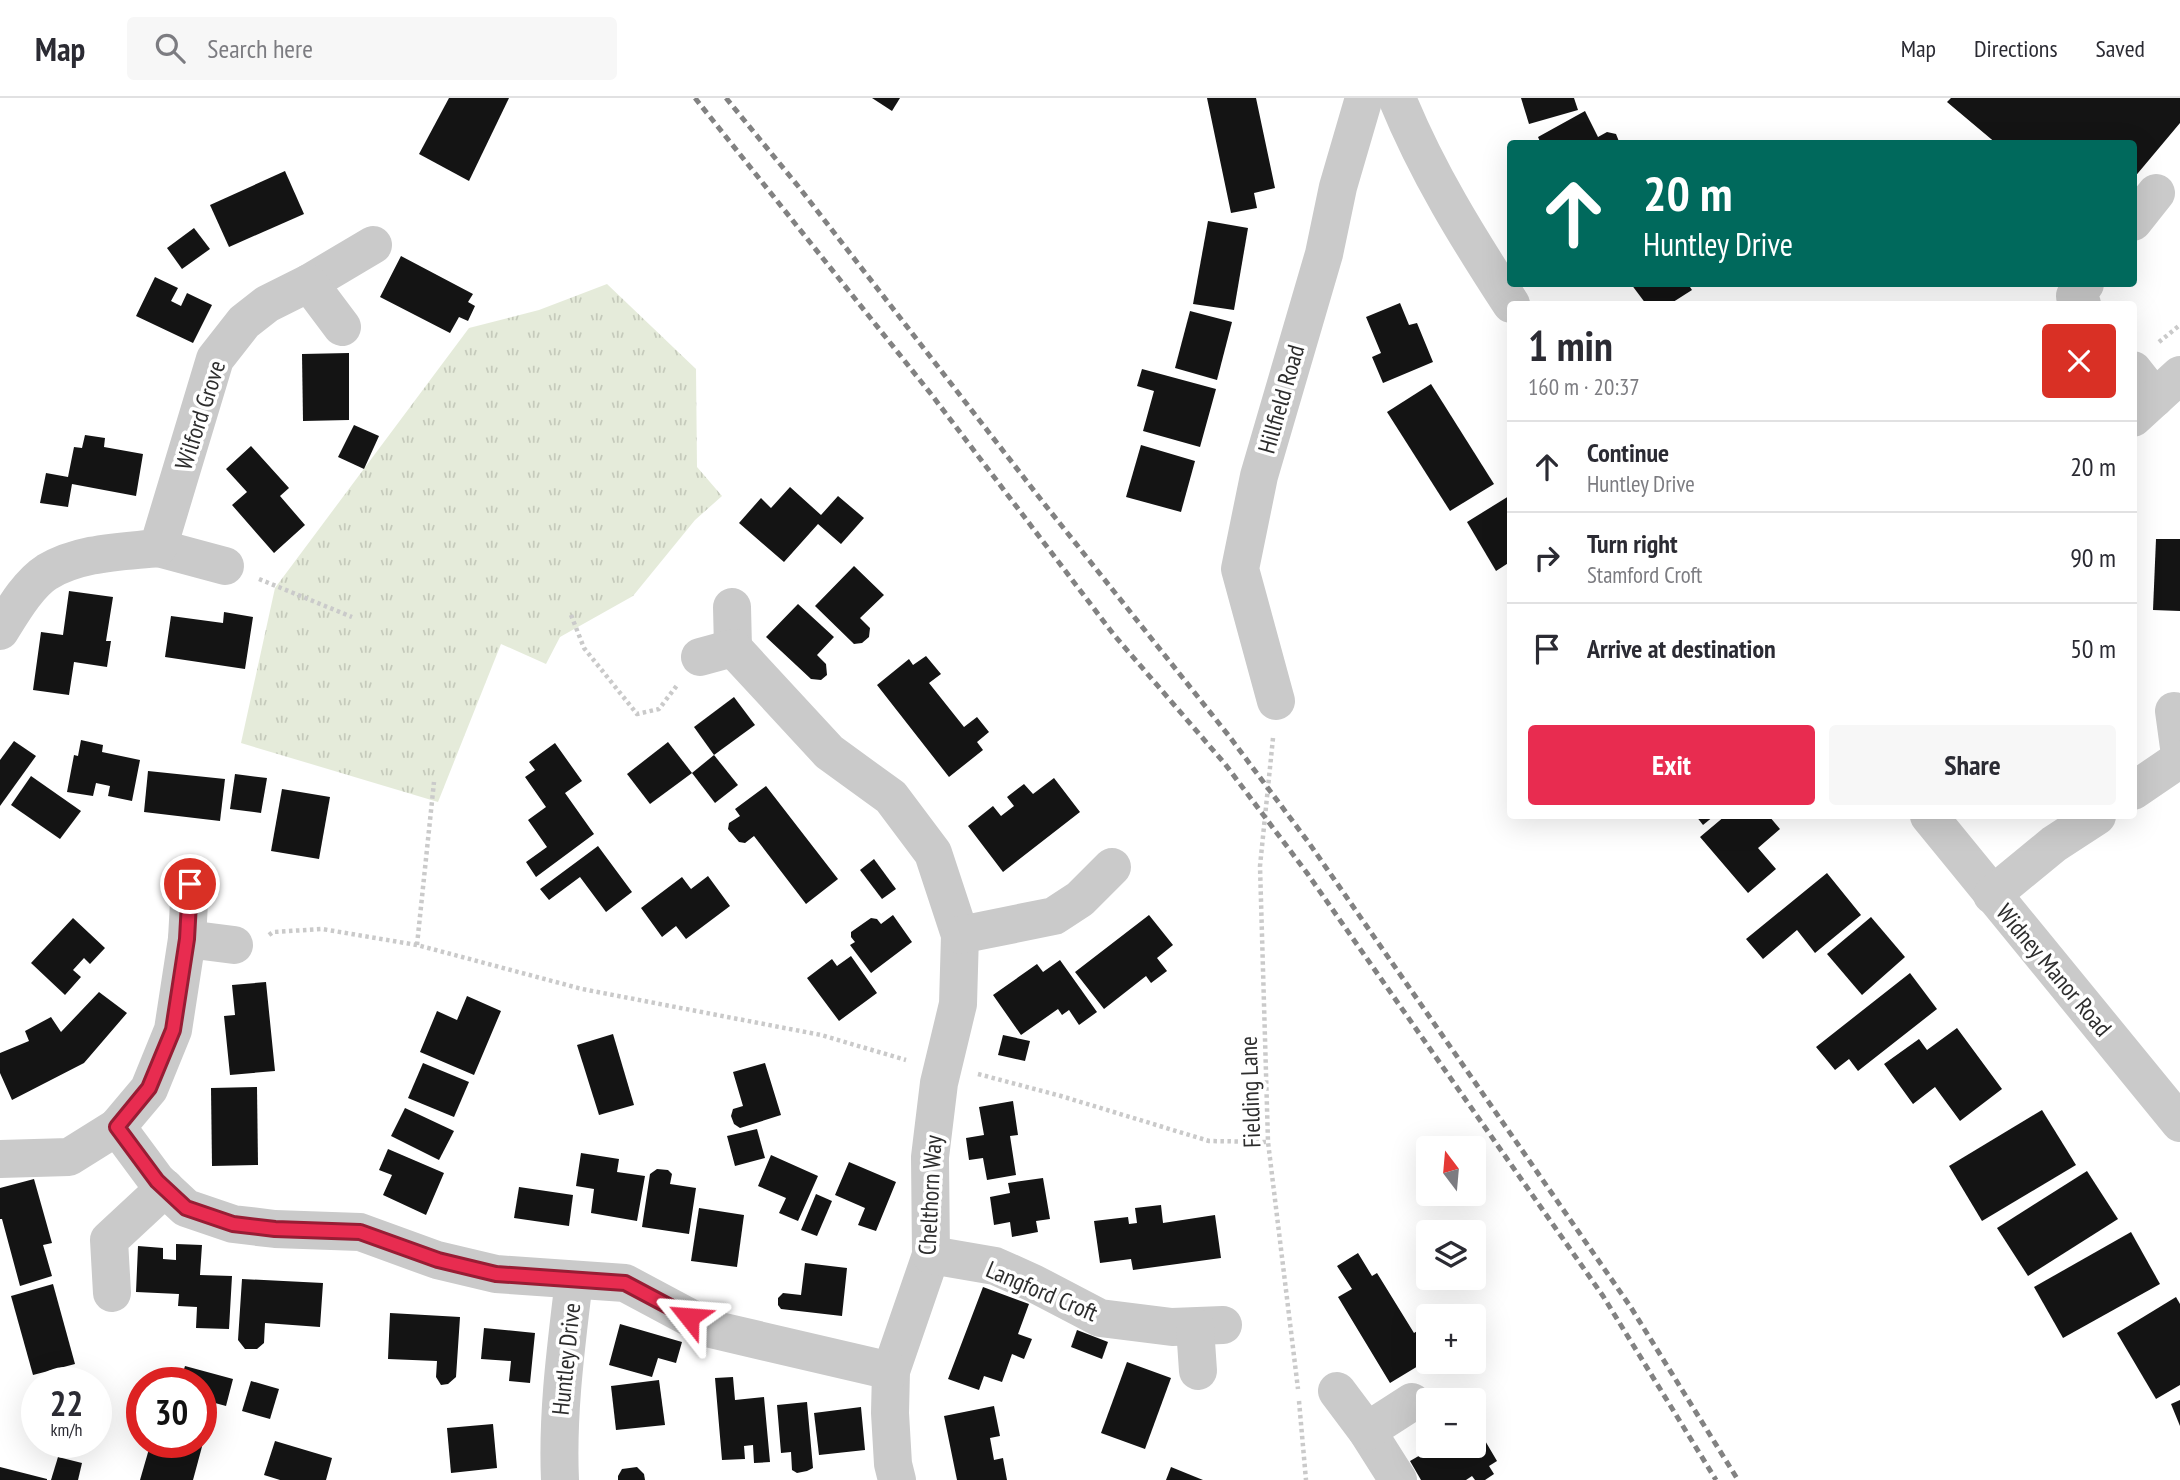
<!DOCTYPE html>
<meta charset="utf-8">
<style>
:root{--surface:#fff;--page:#f7f7f7;--text:#2b2b33;--muted:#7c7c81;--line:#e1e1e2;--accent:#e82c50}
body{margin:0;font-family:"PT Sans Narrow",sans-serif;background:var(--page);color:var(--text);height:100vh;display:flex;flex-direction:column;font-size:26px;white-space:nowrap}
*{box-sizing:border-box;margin:0}
p{font-size:23px;color:var(--muted)}
.icon{flex:none;width:38px;height:38px;fill:none;stroke:currentColor;stroke-width:2;stroke-linecap:round;stroke-linejoin:round}
.map{position:relative;flex:1;overflow:hidden}
.panel{position:absolute;left:1507px;top:203px;width:630px;height:518px;display:flex;flex-direction:column;background:var(--surface);border-radius:7px;box-shadow:0 7px 28px #0002}
.panel>*{flex:none}
.top-card{position:absolute;left:1507px;top:42px;width:630px;height:147px;border-radius:7px;box-shadow:0 7px 28px #0002;background:#00695c;color:#fff;overflow:hidden}
.needle{width:46px;rotate:344deg}
.tools{position:absolute;left:1416px;top:1038px;display:grid;gap:14px}
.tools a{display:grid;place-items:center;width:70px;height:70px;border-radius:7px;background:var(--surface);box-shadow:0 7px 28px #0002;font-size:35px}
.speed{position:absolute;left:21px;top:1269px;display:flex;gap:14px;font-size:35px;font-weight:700;text-align:center}
.speed>*{display:grid;place-content:center;width:91px;height:91px;border-radius:50%;background:var(--surface);box-shadow:0 7px 28px #0002;line-height:1}
.speed small{font-size:18px;font-weight:400}
.speed .limit{border:10px solid #d22;background:#fff;color:#111}
.pin{position:absolute;display:grid;place-items:center;width:60px;height:60px;color:#fff;margin:-30px;border:4px solid #fff;border-radius:50%;box-shadow:0 2px 7px #0007}
.me{position:absolute;width:77px;margin:-38px;rotate:298deg;stroke-linejoin:round;filter:drop-shadow(0 0 5px #0008)}
.turn{display:flex;align-items:center;gap:24px;height:147px;padding:0 21px;font-size:32px}
.turn .icon{width:91px;height:91px;stroke-width:2.5}
.turn b{display:block;font-size:49px;line-height:60px}
.round{display:grid;place-items:center;flex:none;width:74px;height:74px;border-radius:7px;background:var(--page)}
.summary{display:flex;align-items:center;justify-content:space-between;height:119px;padding:0 21px}
h1{font-size:42px;font-weight:700;line-height:52px}
.action{display:flex;gap:14px;margin-top:auto;padding:14px 21px}
.action a{flex:1;height:80px;border-radius:7px;background:var(--accent);color:#fff;font-size:28px;font-weight:700;line-height:80px;text-align:center}
.action a+a{background:var(--page);color:var(--text)}
ul{padding:0;list-style:none}
li{display:flex;align-items:center;gap:21px;height:91px;padding:0 21px;border-top:2px solid var(--line)}
li div{flex:1}
li b{display:block;font-size:26px}
li em{font-style:normal}
header{display:flex;align-items:center;gap:42px;box-sizing:border-box;height:98px;padding:0 35px;background:var(--surface);border-bottom:2px solid var(--line)}
header strong{font-size:33px}
nav{display:flex;gap:38px;margin-inline-start:auto;font-size:24px}
.search{width:490px;height:63px;background:var(--page);display:flex;align-items:center;gap:18px;box-sizing:border-box;padding:0 24px;border-radius:7px;color:var(--muted);font-size:26px}
.map>svg:first-child{display:block}
.grass{fill:url(#grass-tufts)}
.building{fill:#141414}
.lines{fill:none;stroke-linecap:round;stroke-linejoin:round}
.path{stroke:#cacaca;stroke-width:4.5;stroke-dasharray:3.5 3.5;stroke-linecap:butt}
.minor{stroke:#cacaca;stroke-width:38}
.rail{stroke:#828282;stroke-width:5;stroke-dasharray:7 5;stroke-linecap:butt}
.route-casing{stroke:#971d34;stroke-width:18}
.route{stroke:#e82c50;stroke-width:12}
.labels{text-anchor:middle;dominant-baseline:central;stroke-width:7;stroke-linejoin:round;paint-order:stroke}
.street-label{font-size:24px;fill:#2d2d2d;stroke:#fff}
</style>
<header>
<strong>Map</strong>
<div class="search"><svg class="icon" aria-label="search" viewBox="0 0 24 24"><circle cx="10" cy="10" r="6"/><path d="M15 15l6 6"/></svg>Search here</div>
<nav><a>Map</a><a>Directions</a><a>Saved</a></nav>
</header>
<div class="map">
<svg width="2180" height="1382" viewBox="0 0 2180 1382">
<defs>
<pattern id="grass-tufts" width="24" height="20" patternUnits="userSpaceOnUse" patternTransform="scale(1.75)"><rect width="24" height="20" fill="#e5ebda"/><path d="M3 7l-1-3M5 7V3M7 7l1-3M15 17l-1-3M17 17v-4M19 17l1-3" fill="none" stroke="#c5cabb"/></pattern>
</defs>
<rect width="100%" height="100%" fill="#fff"/>
<!-- grass -->
<path class="grass" d="M607,186L696,271L697,369L722,398L695,422L633,498L560,539L546,566L501,546L438,704L241,645L275,490L469,230L539,212Z"/>
<!-- building -->
<g class="building">
<path d="M449,0H509L469,83L419,56Z"/>
<path d="M872,0H900L892,13Z"/>
<path d="M1207,0H1256L1275,90L1254,95L1257,110L1231,115Z"/>
<path d="M1521,0H1574L1578,12L1529,26Z"/>
<path d="M1951,0H2180V25L2133,81V46H1997L1947,4Z"/>
<path d="M1585,13L1598,39L1607,34L1616,36L1620,46H1541L1538,39Z"/>
<path d="M285,73L304,116L229,149L210,107Z"/>
<path d="M1208,123L1248,130L1234,212L1193,206Z"/>
<path d="M194,130L210,151L182,171L167,150Z"/>
<path d="M401,158L473,196L468,204L475,208L468,223L459,219L450,235L380,199Z"/>
<path d="M155,179L178,190L171,203L181,208L187,195L212,207L193,245L136,218Z"/>
<path d="M1631,186H1688L1692,192L1670,206H1646Z"/>
<path d="M1400,205L1409,227L1417,225L1433,264L1383,285L1372,259L1381,255L1366,219Z"/>
<path d="M1190,213L1232,224L1217,282L1175,270Z"/>
<path d="M349,255V322L303,323L302,256Z"/>
<path d="M1142,271L1216,291L1200,349L1143,333L1154,293L1137,288Z"/>
<path d="M1431,286L1494,386L1450,413L1387,314Z"/>
<path d="M354,327L379,338L364,371L338,359Z"/>
<path d="M85,337L105,340L104,349L143,356L136,398L72,386L68,409L40,405L46,375L68,379L74,349L82,350Z"/>
<path d="M1141,347L1195,363L1181,414L1126,399Z"/>
<path d="M251,348L289,390L280,398L305,427L274,455L232,407L247,394L226,371Z"/>
<path d="M790,389L821,417L838,398L864,420L841,446L818,426L784,464L739,425L761,400L771,410Z"/>
<path d="M1509,398L1510,464L1496,473L1467,424Z"/>
<path d="M2156,441H2180V513L2153,512Z"/>
<path d="M854,468L884,497L860,520L870,530L869,539L862,545L854,546L815,508Z"/>
<path d="M69,493L113,499L106,543H111L107,569L74,564L69,597L33,592L41,534L63,537Z"/>
<path d="M798,506L834,539L817,557L826,566L827,577L821,582L811,581L766,539Z"/>
<path d="M224,514L253,519L245,571L165,559L171,518L223,525Z"/>
<path d="M926,558L941,576L929,585L964,629L977,619L989,634L977,644L983,652L949,679L877,587L909,561L913,567Z"/>
<path d="M734,599L755,627L714,657L694,629Z"/>
<path d="M81,642L103,647L102,654L140,662L132,703L108,698L110,688L96,685L93,698L67,694L74,657L78,658Z"/>
<path d="M14,643L36,658L0,708V662Z"/>
<path d="M668,644L692,675L650,706L627,676Z"/>
<path d="M555,645L582,683L565,695L594,736L536,779L526,764L547,749L528,722L546,709L525,679L535,672L529,664Z"/>
<path d="M714,657L738,687L715,705L692,675Z"/>
<path d="M148,673L225,681L220,723L144,714Z"/>
<path d="M235,676L267,680L261,715L230,711Z"/>
<path d="M31,678L81,713L60,741L11,707Z"/>
<path d="M1054,680L1080,714L1003,774L968,728L993,708L1001,718L1014,708L1007,699L1024,686L1033,696Z"/>
<path d="M766,688L838,781L806,806L754,738L745,745L739,744L728,731L729,725L740,718L735,711Z"/>
<path d="M282,691L330,699L319,761L271,753Z"/>
<path d="M1696,718H1714L1703,727Z"/>
<path d="M1725,718H1769L1780,731L1758,750L1776,771L1748,795L1700,739Z"/>
<path d="M598,748L632,794L606,814L580,779L549,802L540,791Z"/>
<path d="M874,761L896,791L882,801L860,772Z"/>
<path d="M1827,775L1861,817L1815,855L1797,832L1763,861L1746,841Z"/>
<path d="M708,778L730,808L686,841L676,828L662,839L641,810L682,779L691,791Z"/>
<path d="M893,817L912,844L871,875L850,847L855,844L851,839V834L871,820L877,821L881,826Z"/>
<path d="M1149,817L1173,847L1157,860L1167,873L1151,885L1146,878L1104,911L1075,874Z"/>
<path d="M1871,819L1905,859L1862,897L1827,856Z"/>
<path d="M73,820L105,850L90,866L84,860L73,872L81,879L65,897L31,865Z"/>
<path d="M851,858L877,895L839,923L807,880L832,861L837,868Z"/>
<path d="M1060,862L1097,914L1079,927L1069,912L1062,917L1058,911L1021,937L993,897L1037,866L1043,874Z"/>
<path d="M1910,875L1937,911L1858,973L1849,961L1835,972L1816,949Z"/>
<path d="M266,884L275,973L230,977L224,918L235,917L232,887Z"/>
<path d="M99,894L127,915L84,965L12,1002L0,975V955L29,943L25,933L51,919L61,934Z"/>
<path d="M467,898L501,913L474,977L420,954L437,913L457,922Z"/>
<path d="M1957,930L2002,991L1960,1023L1935,989L1913,1006L1884,966L1919,941L1927,952Z"/>
<path d="M613,936L634,1007L599,1017L577,947Z"/>
<path d="M1003,937L1030,943L1025,963L998,957Z"/>
<path d="M423,965L469,984L454,1019L408,1000Z"/>
<path d="M765,965L781,1017L740,1030L734,1026L731,1018L733,1011L743,1008L733,974Z"/>
<path d="M257,989L258,1067L212,1068L211,990Z"/>
<path d="M1013,1003L1018,1037L1010,1038L1016,1077L987,1082L983,1060L969,1062L966,1040L984,1037L979,1009Z"/>
<path d="M405,1010L454,1033L439,1062L391,1038Z"/>
<path d="M2042,1012L2076,1067L1982,1123L1949,1068Z"/>
<path d="M757,1031L765,1060L735,1068L727,1038Z"/>
<path d="M388,1051L444,1075L426,1117L383,1097L392,1077L379,1072Z"/>
<path d="M581,1055L619,1061L617,1074L645,1078L637,1123L591,1115L594,1091L576,1088Z"/>
<path d="M771,1057L818,1078L798,1123L779,1115L786,1100L758,1088Z"/>
<path d="M849,1064L896,1084L876,1133L858,1127L865,1110L835,1097Z"/>
<path d="M657,1071L668,1072L672,1076L670,1086L696,1090L689,1136L642,1129L650,1076Z"/>
<path d="M2087,1073L2118,1121L2028,1178L1997,1130Z"/>
<path d="M1043,1080L1050,1121L1036,1123L1038,1134L1012,1139L1010,1124L994,1127L990,1099L1010,1095L1008,1085Z"/>
<path d="M34,1081L52,1145L43,1147L52,1178L20,1188L2,1121H0V1090Z"/>
<path d="M519,1089L573,1097L569,1128L514,1120Z"/>
<path d="M816,1096L832,1103L817,1138L801,1132Z"/>
<path d="M1161,1107L1163,1125L1215,1117L1221,1160L1133,1172L1131,1161L1100,1165L1094,1123L1128,1119L1129,1126L1137,1125L1135,1110Z"/>
<path d="M699,1110L744,1117L737,1169L691,1163Z"/>
<path d="M2131,1134L2160,1186L2063,1240L2034,1189Z"/>
<path d="M176,1146L202,1147L200,1177L232,1178L229,1231L196,1230L197,1209L178,1208L179,1196L136,1194L138,1148L163,1150V1161L176,1162Z"/>
<path d="M1358,1155L1372,1178L1377,1175L1414,1235L1425,1228L1428,1233V1262L1390,1285L1338,1199L1352,1191L1337,1168Z"/>
<path d="M805,1165L847,1170L842,1218L781,1211L778,1207V1200L783,1195L801,1197Z"/>
<path d="M242,1181L323,1185L320,1229L265,1225L264,1245L257,1251H245L238,1242Z"/>
<path d="M53,1186L75,1266L33,1277L11,1198Z"/>
<path d="M983,1189L1029,1206L1018,1236L1032,1241L1024,1261L1012,1256L1002,1284L984,1278L979,1292L948,1281Z"/>
<path d="M2176,1199L2180,1206V1287L2156,1301L2117,1235Z"/>
<path d="M390,1215L460,1219L456,1279L448,1286L441,1287L436,1279L437,1263L388,1261Z"/>
<path d="M620,1226L682,1244L676,1265L658,1260L652,1279L609,1267Z"/>
<path d="M484,1230L535,1235L530,1285L509,1283L511,1263L481,1261Z"/>
<path d="M1077,1232L1108,1244L1102,1261L1071,1249Z"/>
<path d="M1127,1264L1171,1280L1145,1351L1101,1335Z"/>
<path d="M185,1268L233,1281L226,1308L215,1305L206,1338L201,1336V1284H180Z"/>
<path d="M733,1279L735,1302L764,1299L770,1364L754,1365L753,1347L744,1348L745,1361L722,1362L715,1280Z"/>
<path d="M659,1282L665,1327L616,1332L611,1288Z"/>
<path d="M251,1283L279,1291L270,1321L242,1313Z"/>
<path d="M2180,1302V1328L2171,1306Z"/>
<path d="M807,1304L813,1370L807,1373L797,1375L792,1372L791,1354L781,1355L777,1307Z"/>
<path d="M994,1308L1000,1338L990,1340L994,1362L1003,1360L1007,1382H957L944,1318Z"/>
<path d="M861,1309L865,1352L819,1357L814,1315Z"/>
<path d="M1474,1324L1497,1363L1489,1368L1494,1376L1485,1382H1475L1472,1378L1466,1382H1421L1410,1363L1436,1348H1474Z"/>
<path d="M493,1326L497,1370L451,1375L447,1330Z"/>
<path d="M275,1343L332,1360L326,1382H280L264,1377Z"/>
<path d="M151,1344L203,1345L193,1382H140Z"/>
<path d="M58,1359L82,1365L78,1382H51Z"/>
<path d="M0,1369L47,1381V1382H0Z"/>
<path d="M637,1369L644,1376L645,1382H618V1378L622,1371Z"/>
<path d="M1171,1369L1203,1382H1166Z"/>
</g>
<g class="lines">
<!-- path -->
<g class="path">
<path d="M2159,244L2180,227"/>
<path d="M259,481L352,519"/>
<path d="M571,517L584,550L637,616L659,611L678,586"/>
<path d="M1273,640L1260,768L1268,1044L1298,1291"/>
<path d="M269,837L273,834L322,831L417,847L582,891L821,937L906,962"/>
<path d="M417,847L434,684"/>
<path d="M978,976L1061,998L1209,1043L1268,1044"/>
<path d="M1299,1303L1306,1382"/>
</g>
<!-- minor -->
<g class="minor">
<path d="M1397,0C1427,74 1468,140 1511,206"/>
<path d="M2133,124L2156,95"/>
<path d="M309,185L373,147"/>
<path d="M2082,206L2075,198L2085,186"/>
<path d="M2133,272L2155,300"/>
<path d="M2133,320L2180,277"/>
<path d="M158,450L225,468"/>
<path d="M732,509L733,550"/>
<path d="M0,533C12,514 28,486 47,474C81,454 121,454 158,450L215,261L244,224L267,206L309,185L342,229"/>
<path d="M700,559L733,550L829,654L891,699L933,755L960,837L958,906L939,985L930,1059L931,1157L891,1273L890,1315L893,1366L897,1382"/>
<path d="M1276,603L1240,471L1259,378L1324,156L1338,89L1364,0"/>
<path d="M2174,613L2180,657"/>
<path d="M2133,693L2180,661"/>
<path d="M1929,718L2180,1025"/>
<path d="M1992,797L2054,746L2097,718"/>
<path d="M960,837L1054,818L1080,801L1112,769"/>
<path d="M187,841L190,786"/>
<path d="M117,1029L149,991L173,932L187,841L234,847"/>
<path d="M0,1061L69,1059L117,1029L157,1083L186,1110L233,1126L275,1131L360,1134L437,1162L496,1176L625,1185L711,1231L891,1273"/>
<path d="M931,1157L995,1168L1033,1185L1100,1220L1172,1229L1223,1227"/>
<path d="M112,1195L109,1142L165,1090"/>
<path d="M1195,1229L1198,1273"/>
<path d="M1337,1293L1367,1333L1398,1382"/>
<path d="M1367,1333L1412,1304"/>
<path d="M560,1382C557,1315 566,1249 574,1182"/>
</g>
<!-- rail -->
<g class="rail">
<path d="M695,0L931,296L1114,537L1225,666L1307,775L1603,1198L1716,1382"/>
<path d="M726,0L798,88L1042,403L1229,638L1309,745L1630,1208L1738,1382"/>
</g>
</g>
<g class="lines">
<!-- route casing -->
<g class="route-casing">
<path id="route" d="M190,786L187,841L173,932L149,990L117,1029L157,1083L186,1110L233,1126L275,1131L360,1134L438,1162L496,1176L625,1185L689,1219"/>
</g>
<!-- route -->
<use href="#route" class="route"/>
</g>
<g class="labels">
<!-- street labels -->
<g class="street-label">
<text transform="translate(1281 301) rotate(-74)">Hillfield Road</text>
<text transform="translate(200 317) rotate(-72)">Wilford Grove</text>
<text transform="translate(2054 872) rotate(50)">Widney Manor Road</text>
<text transform="translate(1250 994) rotate(-92)">Fielding Lane</text>
<text transform="translate(930 1097) rotate(-87)">Chelthorn Way</text>
<text transform="translate(1042 1193) rotate(23)">Langford Croft</text>
<text transform="translate(566 1261) rotate(-84)">Huntley Drive</text>
</g>
</g>
</svg>
<div class="tools">
<a><svg class="needle" viewBox="-14 -14 28 28"><path d="M0-13l5 13h-10z" fill="#e53935"/><path d="M0 13l5-13h-10z" fill="#7c7c81"/></svg></a>
<a><svg class="icon" aria-label="layers" viewBox="0 0 24 24"><path d="M12 4l9 5-9 5-9-5zM3 14l9 5 9-5"/></svg></a>
<a>+</a>
<a>−</a>
</div>
<div class="speed"><div>22<small>km/h</small></div><div class="limit">30</div></div>
<div class="pin" style="left:190px;top:786px;background:#d93025"><svg class="icon" aria-label="arrive" viewBox="0 0 24 24"><path d="M6 21V4h12l-3 4 3 4H6"/></svg></div>
<svg class="me" style="left:689px;top:1219px" viewBox="-20 -20 40 40"><path d="M0-17L14 15 0 8-14 15z" fill="#e82c50" stroke="#fff" stroke-width="4"/></svg>
<div class="top-card">
<div class="turn"><svg class="icon" aria-label="ahead" viewBox="0 0 24 24"><path d="M12 20V5M6 11l6-6 6 6"/></svg><div><b>20 m</b>Huntley Drive</div></div>
</div>
<section class="panel">
<div class="summary"><div><h1>1 min</h1><p>160 m · 20:37</p></div><a class="round" style="background:#d93025;color:#fff"><svg class="icon" aria-label="close" viewBox="0 0 24 24"><path d="M6 6l12 12M18 6L6 18"/></svg></a></div>
<ul>
<li><svg class="icon" aria-label="ahead" viewBox="0 0 24 24"><path d="M12 20V5M6 11l6-6 6 6"/></svg><div><b>Continue</b><p>Huntley Drive</p></div><em>20 m</em></li>
<li><svg class="icon" aria-label="right" viewBox="0 0 24 24"><path d="M7 20v-9h11M14 6l5 5-5 5"/></svg><div><b>Turn right</b><p>Stamford Croft</p></div><em>90 m</em></li>
<li><svg class="icon" aria-label="arrive" viewBox="0 0 24 24"><path d="M6 21V4h12l-3 4 3 4H6"/></svg><div><b>Arrive at destination</b></div><em>50 m</em></li>
</ul>
<div class="action"><a>Exit</a><a>Share</a></div>
</section>
</div>
